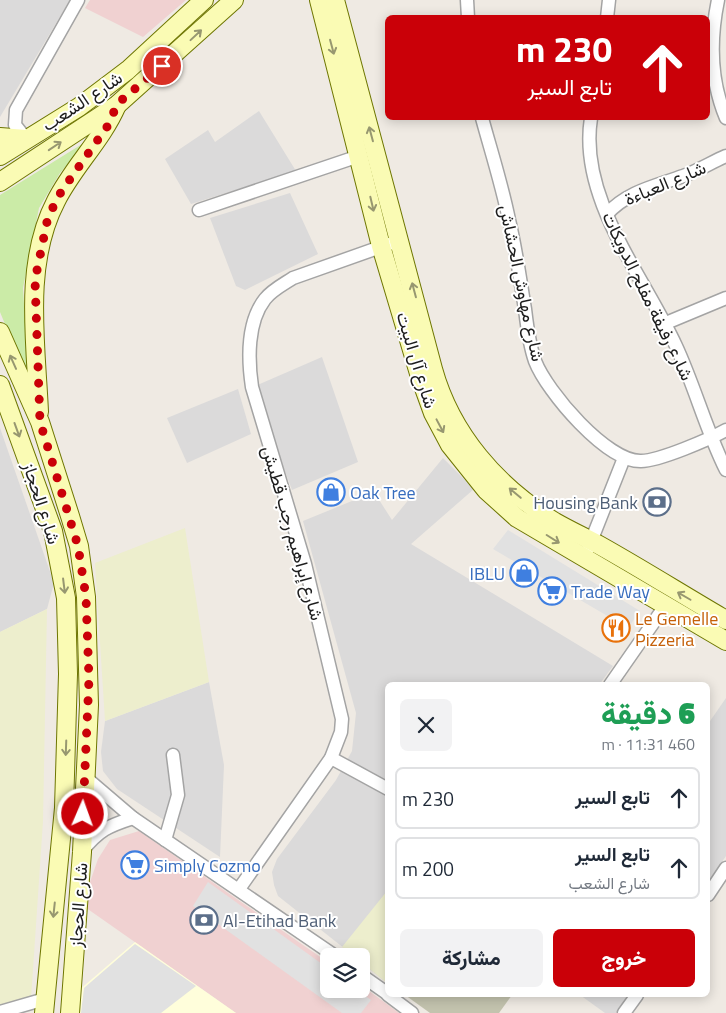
<!DOCTYPE html>
<html lang="ar">
<meta charset="utf-8">
<style>
:root{--surface:#fff;--page:#f2f2f3;--text:#1f2937;--muted:#747a83;--line:#e0e1e3;--accent:#ca0008}
body{margin:0;font-family:"Titillium Web",Vazirmatn,sans-serif;background:var(--page);color:var(--text);direction:rtl;height:100vh;display:flex;flex-direction:column;font-size:19px;white-space:nowrap}
*{box-sizing:border-box;margin:0}
p{font-size:16px;color:var(--muted)}
.icon{flex:none;width:28px;height:28px;fill:none;stroke:currentColor;stroke-width:2;stroke-linecap:round;stroke-linejoin:round}
.map{position:relative;flex:1;overflow:hidden;direction:ltr}
.panel{position:absolute;left:385px;top:682px;width:325px;height:315px;display:flex;flex-direction:column;background:var(--surface);border-radius:8px;box-shadow:0 2px 12px #0003;direction:rtl}
.panel>*{flex:none}
.top-card{position:absolute;left:385px;top:15px;width:325px;height:105px;border-radius:8px;box-shadow:0 2px 12px #0003;direction:rtl;background:#ca0008;color:#fff;overflow:hidden}
.tools{position:absolute;left:320px;top:948px;display:grid;gap:10px}
.tools a{display:grid;place-items:center;width:50px;height:50px;border-radius:8px;background:var(--surface);box-shadow:0 2px 12px #0003;font-size:25px}
.pin{position:absolute;display:grid;place-items:center;width:42px;height:42px;color:#fff;margin:-21px;border:2px solid #fff;border-radius:50%;box-shadow:0 1px 5px #0007}
.me{position:absolute;width:55px;margin:-28px;rotate:2deg;stroke-linejoin:round;filter:drop-shadow(0 0 4px #0008)}
.turn{display:flex;align-items:center;gap:18px;height:105px;padding:0 15px;font-size:22px}
.turn .icon{width:65px;height:65px;stroke-width:2.5}
.turn b{display:block;font-size:35px;line-height:42px}
.round{display:grid;place-items:center;flex:none;width:52px;height:52px;border-radius:8px;background:var(--page)}
.head{display:flex;align-items:center;justify-content:space-between;height:85px;padding:0 15px}
h1{font-size:30px;font-weight:800;line-height:38px;color:#1e9e55}
.primary-button{display:flex;gap:10px;margin-top:auto;padding:10px 15px}
.primary-button a{flex:1;height:58px;border-radius:8px;background:var(--accent);color:#fff;font-size:20px;font-weight:800;line-height:58px;text-align:center}
.primary-button a+a{background:var(--page);color:var(--text)}
ul{padding:0;list-style:none}
li{display:flex;align-items:center;gap:15px;height:62px;margin:0 10px 8px;padding:0 5px;border:2px solid var(--line);border-radius:8px}
li div{flex:1}
li b{display:block;font-size:19px}
li em{font-style:normal}
.map>svg:first-child{display:block}
.residential{fill:#dbdada}
.commercial{fill:#f0d1d1}
.education{fill:#fffedb}
.construction{fill:#c3c3ae}
.farmland{fill:#edeecd}
.grass{fill:#cbeba7}
.parking{fill:#e1e1e1}
.lines{fill:none;stroke-linecap:round;stroke-linejoin:round}
.street-casing{stroke:#a4a4a4;stroke-width:15}
.secondary-casing{stroke:#6e7602;stroke-width:20}
.street{stroke:#fff;stroke-width:12}
.secondary{stroke:#fafbb4;stroke-width:18}
.oneway{stroke:#979770}
.route{stroke:#ca0008;stroke-width:9;stroke-dasharray:0 16.2}
.labels{text-anchor:middle;dominant-baseline:central;stroke-width:4;stroke-linejoin:round;paint-order:stroke}
.street-label{font-size:18px;fill:#1d1d1d;stroke:#fff}
.shop-label{font-size:18px;fill:#366cbe;stroke:#fff;text-anchor:start}
.service-label{font-size:18px;fill:#4e5e75;stroke:#fff;text-anchor:end}
.food-label{font-size:18px;fill:#c56008;stroke:#fff;text-anchor:start}
</style>
<div class="map">
<svg width="726" height="1013" viewBox="0 0 726 1013">
<rect width="100%" height="100%" fill="#efeae3"/>
<!-- residential -->
<g class="residential">
<path d="M0,0H70L0,117Z"/>
<path d="M259,111L296,171L191,204L165,159L208,130L215,142Z"/>
<path d="M290,193L318,254L245,290L236,286L210,218Z"/>
<path d="M322,357L358,462L292,490L253,387Z"/>
<path d="M238,389L251,434L187,463L167,418Z"/>
<path d="M0,428L54,583L47,609L0,632Z"/>
<path d="M443,458L474,489L411,544L613,666L599,685H388L387,983L361,962V956H354L278,896L274,885L272,872L277,859L336,780L352,751L356,713L303,521L374,492L392,520Z"/>
<path d="M209,682L224,765L220,857L117,789L103,771L101,752L105,721Z"/>
<path d="M726,698V856L708,882V724Z"/>
<path d="M580,995H628L616,1013H605Z"/>
</g>
<!-- commercial -->
<g class="commercial">
<path d="M90,0H186L143,37L85,8Z"/>
<path d="M139,831L329,963V989H361V985L399,1013H236L82,905L98,859L110,840Z"/>
</g>
<!-- education -->
<path class="education" d="M135,942L236,1013H76L78,991Z"/>
<!-- construction -->
<path class="construction" d="M405,995H512L499,1013H430Z"/>
<!-- farmland -->
<g class="farmland">
<path d="M185,528L209,682L105,721L95,563Z"/>
<path d="M47,609L43,821L31,999L0,1008V632Z"/>
<path d="M387,891V983L361,962V956H354L342,947Z"/>
</g>
<!-- grass -->
<path class="grass" d="M87,141L60,173L39,208L23,288L29,382L0,312V195Z"/>
<!-- parking -->
<g class="parking">
<path d="M508,530L640,611L628,628L493,549Z"/>
<path d="M208,882L329,969V989H356L371,1000L361,1013H342L193,906Z"/>
<path d="M135,944L196,986L161,1013H81L84,988Z"/>
</g>
<g class="lines">
<!-- street casing -->
<g class="street-casing">
<g id="street">
<path d="M467,0L468,18"/>
<path d="M718,0C710,39 710,80 726,118"/>
<path d="M607,18L609,0"/>
<path d="M482,118C491,151 502,185 509,220C516,249 520,279 525,309C527,326 529,344 535,361C547,392 607,462 641,461C659,461 710,439 726,430"/>
<path d="M591,118C578,199 644,276 676,346C695,387 706,430 726,470"/>
<path d="M26,139L15,125L16,110L78,0"/>
<path d="M199,210L359,156"/>
<path d="M607,214C628,191 656,186 683,176C698,171 712,162 726,156"/>
<path d="M666,323L726,298"/>
<path d="M588,549L624,458"/>
<path d="M610,685L665,606"/>
<path d="M331,758L388,789"/>
<path d="M85,777L133,818L335,956"/>
<path d="M165,840L178,795L173,755"/>
<path d="M82,851C99,830 108,826 133,818"/>
<path d="M239,889L331,758L341,732L342,719L305,564L252,387C248,360 247,322 265,299C272,290 284,284 293,278L389,244"/>
<path d="M708,895L726,868"/>
<path d="M361,975L388,994"/>
<path d="M388,995L412,1013"/>
<path d="M0,1012L45,999"/>
<path d="M624,1013L637,995"/>
</g>
</g>
<!-- secondary casing -->
<g class="secondary-casing">
<g id="secondary">
<path d="M319,0L381,246L420,377L433,413L450,445L486,490L517,518L726,641"/>
<path d="M335,0L433,369C451,434 497,487 555,522C569,530 584,537 599,545C642,569 683,595 726,620"/>
<path d="M0,137L26,139"/>
<path d="M0,156L79,107L128,70L204,0"/>
<path d="M0,182L117,105L234,0"/>
<path d="M0,332L40,422L70,516L79,546L86,597L89,705L82,852L70,1013"/>
<path d="M0,385L53,531L66,598L68,674L64,808L44,1013"/>
<path d="M39,412C36,343 23,264 56,201C73,167 102,140 117,105"/>
</g>
</g>
<!-- street -->
<use href="#street" class="street"/>
<!-- secondary -->
<use href="#secondary" class="secondary"/>
</g>
<!-- one-way arrows -->
<defs><path id="oneway-shaft" d="M-6 0H5M1.5-3L5.5 0L1.5 3" fill="none" stroke-width="1.6" stroke-linecap="round" stroke-linejoin="round" transform="scale(1.25)"/></defs>
<g class="oneway">
<use href="#oneway-shaft" transform="translate(196 35) rotate(-43)"/>
<use href="#oneway-shaft" transform="translate(332 47) rotate(75)"/>
<use href="#oneway-shaft" transform="translate(371 134) rotate(-105)"/>
<use href="#oneway-shaft" transform="translate(55 146) rotate(-34)"/>
<use href="#oneway-shaft" transform="translate(372 204) rotate(77)"/>
<use href="#oneway-shaft" transform="translate(414 290) rotate(-105)"/>
<use href="#oneway-shaft" transform="translate(13 362) rotate(-114)"/>
<use href="#oneway-shaft" transform="translate(440 426) rotate(62)"/>
<use href="#oneway-shaft" transform="translate(17 430) rotate(70)"/>
<use href="#oneway-shaft" transform="translate(515 493) rotate(-140)"/>
<use href="#oneway-shaft" transform="translate(553 539) rotate(32)"/>
<use href="#oneway-shaft" transform="translate(64 586) rotate(83)"/>
<use href="#oneway-shaft" transform="translate(684 596) rotate(-150)"/>
<use href="#oneway-shaft" transform="translate(66 748) rotate(92)"/>
<use href="#oneway-shaft" transform="translate(54 910) rotate(96)"/>
</g>
<g class="lines">
<!-- route -->
<path class="route" d="M83,814L89,679L86,597L78,546L40,422L35,280L48,217L61,192L109,124L117,104L162,66"/>
</g>
<!-- icons -->
<defs>
<g id="shop-ring" transform="scale(1.4375)"><circle r="9.5" fill="#fff" stroke="#3f7fe0" stroke-width="1.5"/><path d="M-5-2.5h2.3a2.7 3.5 0 0 1 5.4 0H5L5.5 6h-11ZM-1.5-2.5h3a1.5 2.3 0 0 0-3 0Z" fill="#3f7fe0"/></g>
<g id="bank-ring" transform="scale(1.4375)"><circle r="9.5" fill="#fff" stroke="#5c6f8a" stroke-width="1.5"/><path d="M-6-4H6V4H-6ZM0-2.3a2.3 2.3 0 1 0 0 4.6a2.3 2.3 0 1 0 0-4.6Z" fill="#5c6f8a"/></g>
<g id="supermarket-ring" transform="scale(1.4375)"><circle r="9.5" fill="#fff" stroke="#3f7fe0" stroke-width="1.5"/><path d="M-6-5.5h2.5l.6 2H6L4.5 2H-2.5L-4.4-4H-6ZM-1.5 3.2a1.3 1.3 0 1 0 .1 0ZM3 3.2a1.3 1.3 0 1 0 .1 0Z" fill="#3f7fe0"/></g>
<g id="restaurant-ring" transform="scale(1.4375)"><circle r="9.5" fill="#fff" stroke="#e8710a" stroke-width="1.5"/><path d="M-5-6h1v4h1v-4h1v4h1v-4h1v5L-1.5 .5V6h-2V.5L-5-1ZM5-6V6H3V1.5H1.5Q1.5-4 5-6Z" fill="#e8710a"/></g>
</defs>
<g fill-rule="evenodd">
<use href="#shop-ring" x="331" y="492"/>
<use href="#bank-ring" x="657" y="502"/>
<use href="#shop-ring" x="524" y="573"/>
<use href="#supermarket-ring" x="552" y="591"/>
<use href="#restaurant-ring" x="616" y="628"/>
<use href="#supermarket-ring" x="135" y="865"/>
<use href="#bank-ring" x="204" y="920"/>
</g>
<g class="labels">
<!-- street labels -->
<g class="street-label">
<text transform="translate(82 101) rotate(-34)">شارع الشعب</text>
<text transform="translate(665 183) rotate(-23)">شارع العباءة</text>
<text transform="translate(522 283) rotate(78)">شارع مهاوش الحشاش</text>
<text transform="translate(648 296) rotate(64)">شارع رفيفة مفلح الدويكات</text>
<text transform="translate(417 360) rotate(73)">شارع آل البيت</text>
<text transform="translate(42 503) rotate(72)">شارع الحجاز</text>
<text transform="translate(293 533) rotate(74)">شارع إبراهيم رجب قطيش</text>
<text transform="translate(78 905) rotate(-86)">شارع الحجاز</text>
</g>
<!-- shop labels -->
<g class="shop-label">
<text x="350" y="492">Oak Tree</text>
<text x="505" y="573" text-anchor="end">IBLU</text>
<text x="571" y="591">Trade Way</text>
<text x="154" y="865">Simply Cozmo</text>
</g>
<!-- service labels -->
<g class="service-label">
<text x="638" y="502">Housing Bank</text>
<text x="223" y="920" text-anchor="start">Al-Etihad Bank</text>
</g>
<!-- food labels -->
<g class="food-label">
<text x="635" y="618">Le Gemelle<tspan x="635" dy="21">Pizzeria</tspan></text>
</g>
</g>
</svg>
<div class="tools">
<a><svg class="icon" aria-label="layers" viewBox="0 0 24 24"><path d="M12 4l9 5-9 5-9-5zM3 14l9 5 9-5"/></svg></a>
</div>
<div class="pin" style="left:162px;top:66px;background:#d93025"><svg class="icon" aria-label="arrive" viewBox="0 0 24 24"><path d="M6 21V4h12l-3 4 3 4H6"/></svg></div>
<svg class="me" style="left:83px;top:814px" viewBox="-20 -20 40 40"><circle r="17" fill="#ca0008" stroke="#fff" stroke-width="3"/><path d="M0-11L8 9 0 5-8 9z" fill="#fff"/></svg>
<div class="top-card">
<div class="turn"><svg class="icon" aria-label="ahead" viewBox="0 0 24 24"><path d="M12 20V5M6 11l6-6 6 6"/></svg><div><b>230 m</b>تابع السير</div></div>
</div>
<section class="panel">
<div class="head"><div><h1>6 دقيقة</h1><p>460 m · 11:31</p></div><a class="round"><svg class="icon" aria-label="close" viewBox="0 0 24 24"><path d="M6 6l12 12M18 6L6 18"/></svg></a></div>
<ul>
<li><svg class="icon" aria-label="ahead" viewBox="0 0 24 24"><path d="M12 20V5M6 11l6-6 6 6"/></svg><div><b>تابع السير</b></div><em>230 m</em></li>
<li><svg class="icon" aria-label="ahead" viewBox="0 0 24 24"><path d="M12 20V5M6 11l6-6 6 6"/></svg><div><b>تابع السير</b><p>شارع الشعب</p></div><em>200 m</em></li>
</ul>
<div class="primary-button"><a>خروج</a><a>مشاركة</a></div>
</section>
</div>
